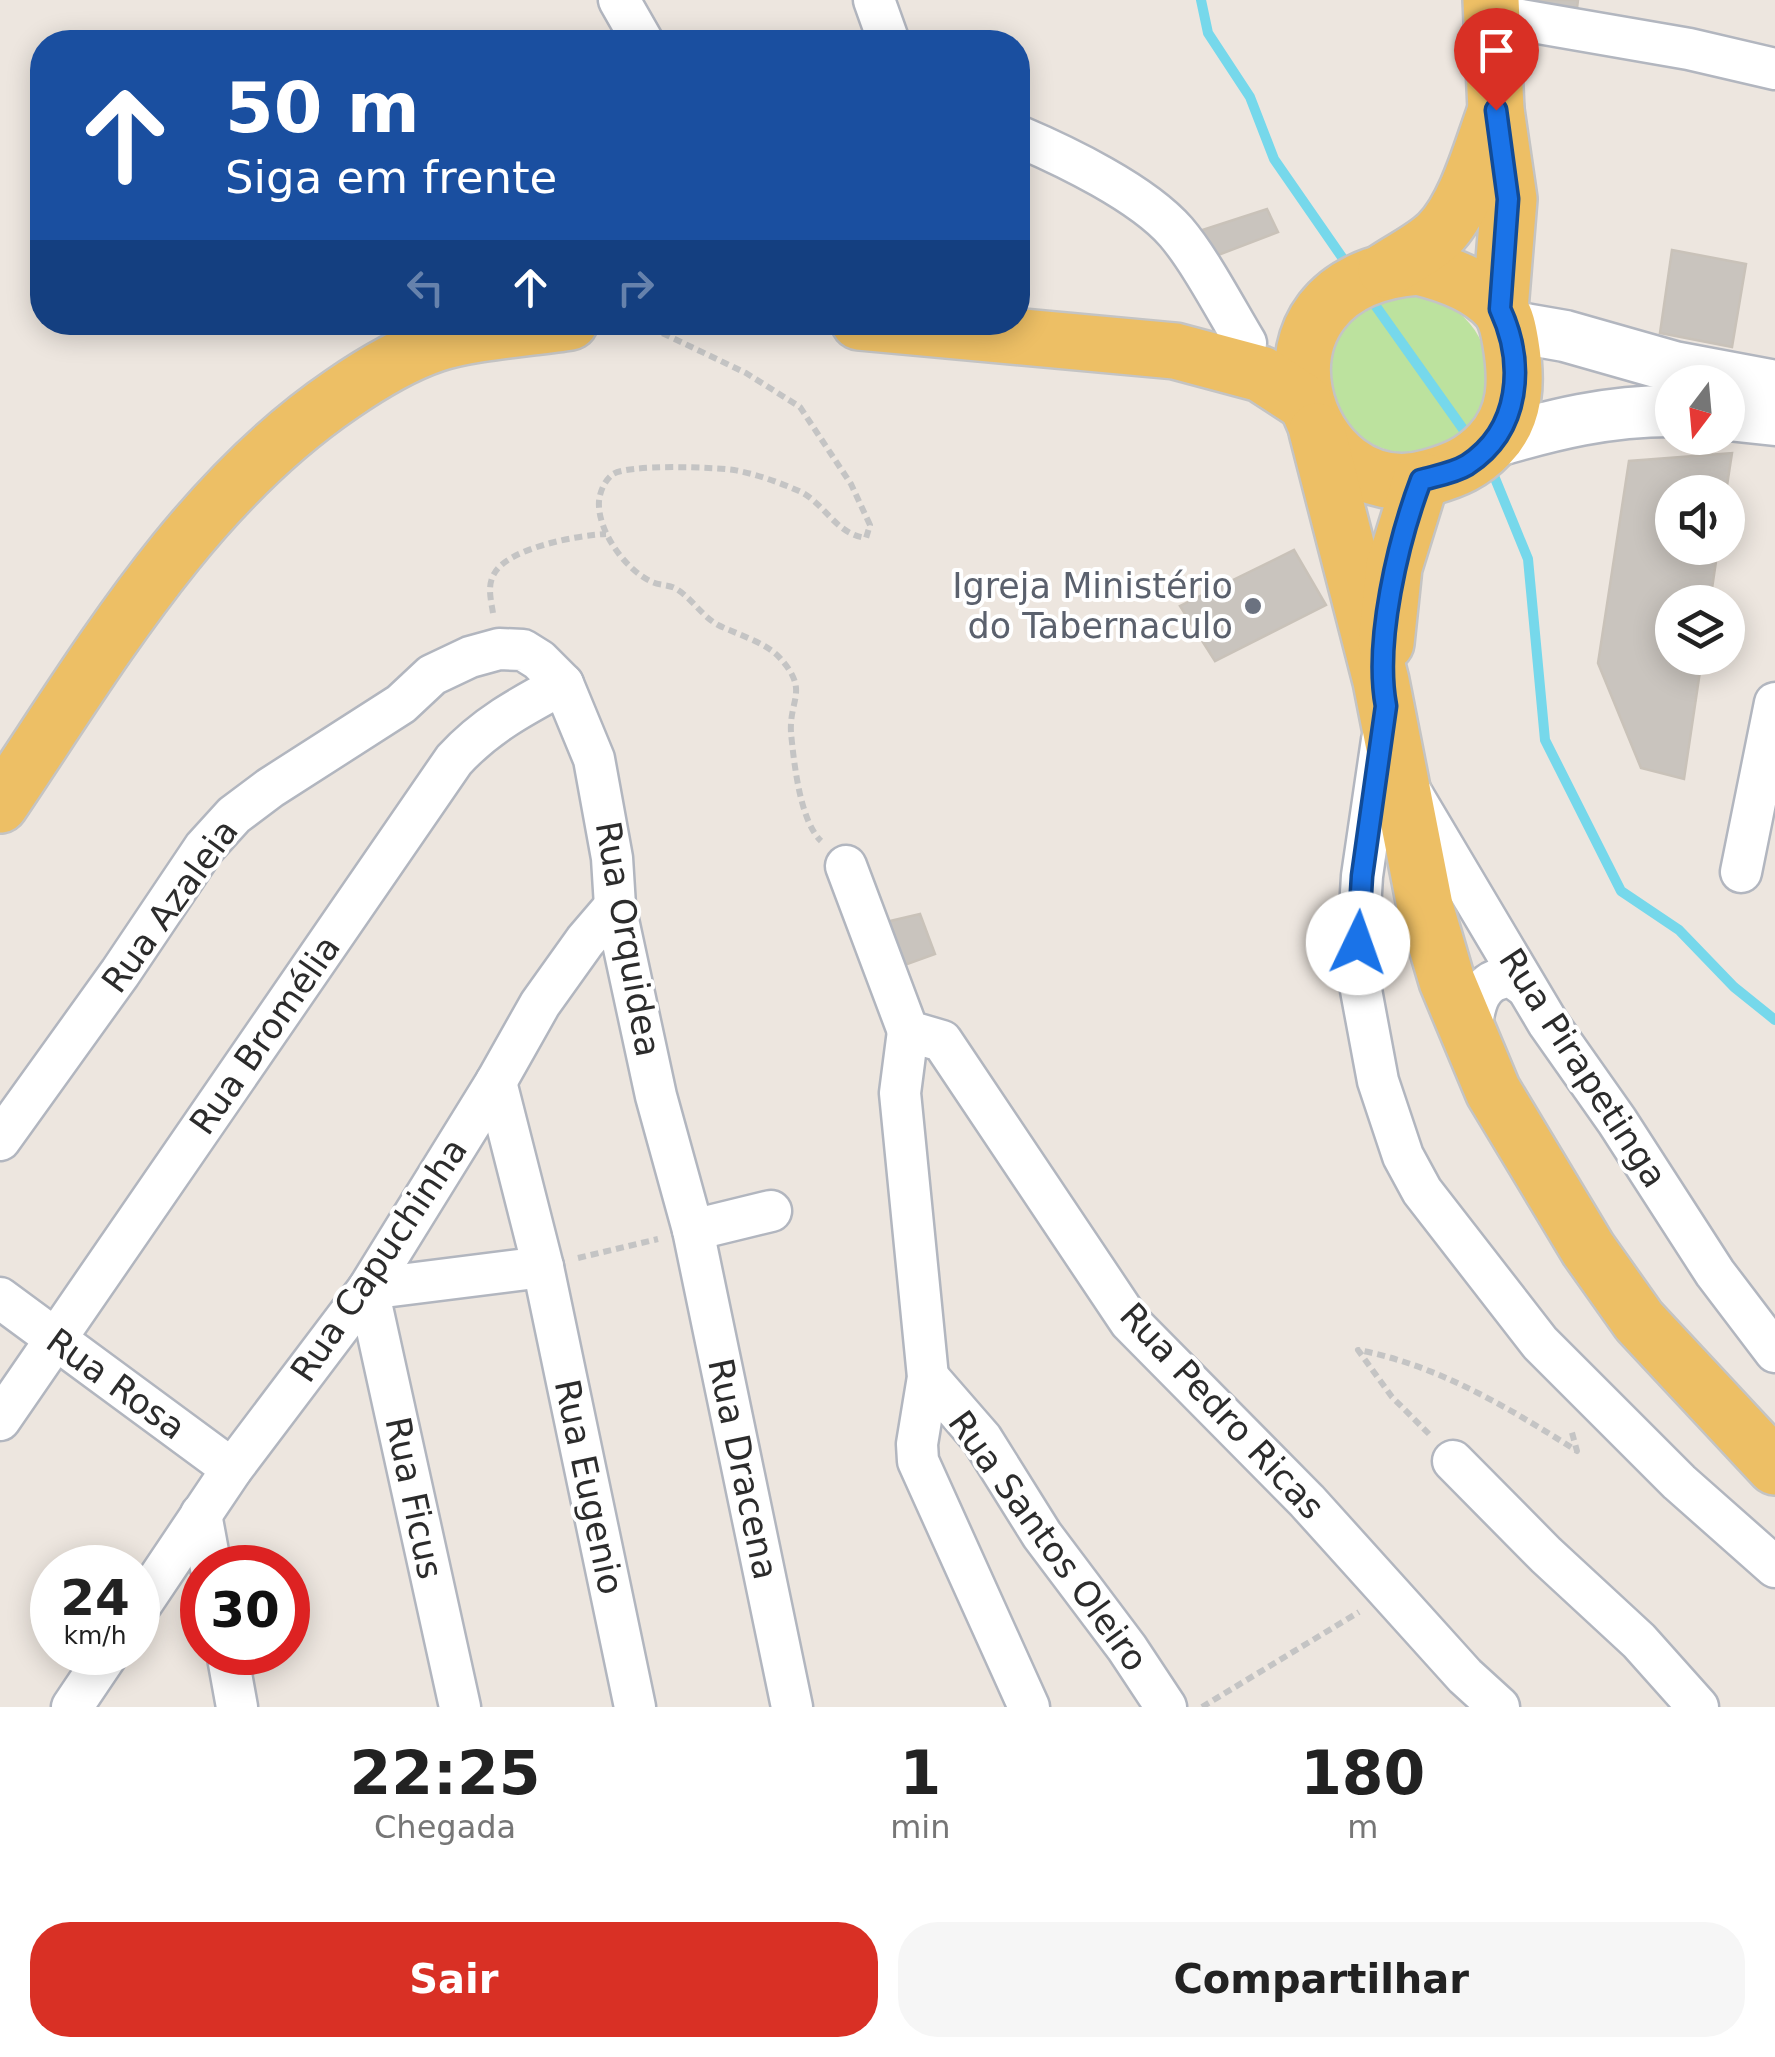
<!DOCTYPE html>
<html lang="pt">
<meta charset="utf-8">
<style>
:root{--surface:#fff;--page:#f6f6f6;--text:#222;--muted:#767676;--accent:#d93025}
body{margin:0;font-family:"DejaVu Sans",sans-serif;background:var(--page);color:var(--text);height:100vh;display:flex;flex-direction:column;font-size:38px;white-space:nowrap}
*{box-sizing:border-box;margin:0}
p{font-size:32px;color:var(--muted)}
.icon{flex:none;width:55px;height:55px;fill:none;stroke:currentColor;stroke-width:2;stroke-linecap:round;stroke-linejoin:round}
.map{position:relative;height:1707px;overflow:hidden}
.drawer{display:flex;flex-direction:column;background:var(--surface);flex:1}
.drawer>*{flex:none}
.banner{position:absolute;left:30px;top:30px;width:1000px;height:305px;border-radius:40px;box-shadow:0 5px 25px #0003;background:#1a4fa0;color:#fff;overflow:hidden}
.needle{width:65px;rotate:196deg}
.controls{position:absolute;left:1655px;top:365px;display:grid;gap:20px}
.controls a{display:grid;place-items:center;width:90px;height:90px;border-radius:50%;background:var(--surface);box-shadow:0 5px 25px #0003;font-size:50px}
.speed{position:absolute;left:30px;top:1545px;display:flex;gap:20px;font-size:50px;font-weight:700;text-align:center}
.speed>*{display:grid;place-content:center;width:130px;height:130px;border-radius:50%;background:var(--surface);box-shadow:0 5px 25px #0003;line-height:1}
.speed small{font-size:25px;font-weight:400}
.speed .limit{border:15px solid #d22;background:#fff;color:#111}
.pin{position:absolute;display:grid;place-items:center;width:85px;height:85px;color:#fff;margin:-102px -42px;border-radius:50% 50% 50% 0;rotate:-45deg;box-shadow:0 0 10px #0007}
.pin .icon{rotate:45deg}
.me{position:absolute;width:110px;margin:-55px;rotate:3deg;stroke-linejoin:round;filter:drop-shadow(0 0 8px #0008)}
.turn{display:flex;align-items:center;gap:35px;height:210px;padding:0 30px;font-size:45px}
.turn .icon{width:130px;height:130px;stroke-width:2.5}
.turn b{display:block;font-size:70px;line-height:85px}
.lanes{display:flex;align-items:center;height:95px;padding:0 30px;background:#0003;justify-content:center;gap:50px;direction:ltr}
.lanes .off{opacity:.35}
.eta{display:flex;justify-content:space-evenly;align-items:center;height:170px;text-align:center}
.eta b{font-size:60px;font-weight:800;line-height:70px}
.button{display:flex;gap:20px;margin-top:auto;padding:20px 30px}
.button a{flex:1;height:115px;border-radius:40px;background:var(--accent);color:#fff;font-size:40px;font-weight:800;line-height:115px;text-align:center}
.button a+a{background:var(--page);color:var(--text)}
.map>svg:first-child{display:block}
.green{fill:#bce29e}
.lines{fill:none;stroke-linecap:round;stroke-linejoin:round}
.stream{stroke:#76d8eb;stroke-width:10}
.building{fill:#c9c4be;stroke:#c9c2b9;stroke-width:2.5}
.minor-casing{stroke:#b2b6bf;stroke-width:45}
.tertiary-casing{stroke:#b2b6bf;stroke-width:55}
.primary-casing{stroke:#c4c4c4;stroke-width:60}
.path{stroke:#c4c4c4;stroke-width:6;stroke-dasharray:8 5;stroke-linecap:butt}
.minor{stroke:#fff;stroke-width:40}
.tertiary{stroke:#fff;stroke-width:50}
.primary{stroke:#edbf65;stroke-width:55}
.route-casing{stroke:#114b97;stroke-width:25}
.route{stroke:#1a73e8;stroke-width:18}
.worship-dot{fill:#6b7280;stroke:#fff;stroke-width:4}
.labels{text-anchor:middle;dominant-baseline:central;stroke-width:8;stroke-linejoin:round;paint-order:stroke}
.worship-label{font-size:35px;fill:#5b616d;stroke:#fff;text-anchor:end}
.street-label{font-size:35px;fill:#2c2c2c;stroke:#fff}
</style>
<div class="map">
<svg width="1775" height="1707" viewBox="0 0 1775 1707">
<rect width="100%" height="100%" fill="#ede6df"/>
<!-- green -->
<circle class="green" cx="1409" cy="374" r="79"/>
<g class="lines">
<!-- stream -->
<g class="stream">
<path d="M1201,0L1208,33L1250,97L1274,159L1346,263"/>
<path d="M1370,298L1468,436"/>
<path d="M1492,471L1528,559L1545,740L1621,891L1679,930L1734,987L1775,1020"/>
</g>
</g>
<!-- building -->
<g class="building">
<path d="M1526,0H1578L1577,8L1526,2Z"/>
<path d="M1267,209L1278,232L1200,262L1184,236Z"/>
<path d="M1672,250L1746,264L1732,347L1660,333Z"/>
<path d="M1732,453L1726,492H1672V548H1718L1710,602H1672V658H1702L1684,779L1641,768L1598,663L1629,461Z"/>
<path d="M1294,550L1326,605L1215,661L1180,606Z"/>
<path d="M920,914L935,954L902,966L886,922Z"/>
</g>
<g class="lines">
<!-- minor casing -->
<g class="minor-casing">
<g id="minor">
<path d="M619,0L643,42"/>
<path d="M874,0L889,42"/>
<path d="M1492,15L1689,49L1775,69"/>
<path d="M1018,136C1065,156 1142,193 1176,232C1200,260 1226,310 1246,343"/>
<path d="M1382,740L1362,876L1358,943L1361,990L1378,1081L1403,1156L1422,1191L1540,1343L1679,1482L1775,1567"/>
<path d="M1412,794L1548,1023L1617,1121L1715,1273L1775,1352"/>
<path d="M846,866L908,1031L942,1041L1130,1322L1307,1501L1465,1676L1499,1707"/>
<path d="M1741,872L1775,703"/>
<path d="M908,1031L900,1093L928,1377L917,1444L918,1461L1029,1707"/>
<path d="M1470,1037C1474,1009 1476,978 1512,977L1526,987"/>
<path d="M496,1082L543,1267L635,1707"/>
<path d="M0,1140L120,973L204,848L234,815L270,788L401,704L432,675L470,657L499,649L523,650L539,660L563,684L594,759L612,858L615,906L656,1096L693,1230L792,1707"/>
<path d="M693,1230L771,1211"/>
<path d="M368,1289L460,1707"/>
<path d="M368,1289L543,1267"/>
<path d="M0,1298L232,1469"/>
<path d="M928,1377L982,1439L1042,1535L1127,1648L1166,1707"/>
<path d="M0,1420L454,760C486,725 522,706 563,684"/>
<path d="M1453,1461L1546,1555L1639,1641L1698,1707"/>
<path d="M201,1514L211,1568"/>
<path d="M138,1609L232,1469L368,1289L496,1082L540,1004L585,941L615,906"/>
<path d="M227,1652L237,1707"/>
<path d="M72,1707L109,1652"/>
</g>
</g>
<!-- tertiary casing -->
<g class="tertiary-casing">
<g id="tertiary">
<path d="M1507,326L1565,336L1674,367L1775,386"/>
<path d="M1728,415L1775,420"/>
<path d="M1493,442C1555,424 1607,411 1672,411"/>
</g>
</g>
<!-- primary casing -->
<g class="primary-casing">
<g id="primary">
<path d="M1491,0L1496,110L1509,199L1500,309"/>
<path d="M1418,267C1447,274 1479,285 1499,308C1507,318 1509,332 1511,344C1517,380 1517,416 1490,444C1472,463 1455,470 1431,477C1300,516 1229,281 1418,267Z"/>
<path d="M1386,270C1404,258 1425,248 1439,234C1467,206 1482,147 1496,110"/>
<path d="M859,322L1175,351L1261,374L1304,402"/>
<path d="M1317,431L1381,681L1425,906L1447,981L1493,1091L1588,1249L1639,1321L1775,1467"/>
<path d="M1386,643L1394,567L1421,480"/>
<path d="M0,805C99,658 192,496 342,394C371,374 402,355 435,344C471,332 532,328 570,322"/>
</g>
</g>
<!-- path -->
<g class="path">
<path d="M639,322L746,373L800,407L851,484L870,525L866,538C835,534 825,503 799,491C778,482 756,474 734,470C713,467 629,464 613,474C605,480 600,491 599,501C597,530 624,568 650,581C659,586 670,584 678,590C693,600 702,616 718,625C736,634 765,642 779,657C810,691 789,698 791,733C794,763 800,821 821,841"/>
<path d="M493,613C491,600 487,586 494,574C507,548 579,535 606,534"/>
<path d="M578,1258L658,1239"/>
<path d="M1429,1434L1392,1397L1358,1350C1438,1365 1509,1408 1577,1451L1571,1429"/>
<path d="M1202,1707L1359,1612"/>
</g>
<!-- minor -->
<use href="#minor" class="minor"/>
<!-- tertiary -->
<use href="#tertiary" class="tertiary"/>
<!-- primary -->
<use href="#primary" class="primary"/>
</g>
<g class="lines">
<!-- route casing -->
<g class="route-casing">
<path id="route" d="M1358,943L1362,876L1386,706C1374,642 1398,541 1421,480C1435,476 1454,473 1467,465C1521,430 1525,363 1500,309L1508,199L1496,110"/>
</g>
<!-- route -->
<use href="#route" class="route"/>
</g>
<!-- markers -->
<circle class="worship-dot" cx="1253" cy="606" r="10"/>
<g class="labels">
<!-- worship labels -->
<g class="worship-label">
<text x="1233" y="586">Igreja Ministério<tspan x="1233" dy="40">do Tabernaculo</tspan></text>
</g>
<!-- street labels -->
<g class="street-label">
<text transform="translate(170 906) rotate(-54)">Rua Azaleia</text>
<text transform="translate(628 939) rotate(80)">Rua Orquidea</text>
<text transform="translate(265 1035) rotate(-55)">Rua Bromélia</text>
<text transform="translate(1583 1068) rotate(57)">Rua Pirapetinga</text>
<text transform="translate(379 1260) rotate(-56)">Rua Capuchinha</text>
<text transform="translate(116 1384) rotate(36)">Rua Rosa</text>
<text transform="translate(1222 1411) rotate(47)">Rua Pedro Ricas</text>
<text transform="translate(743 1469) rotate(78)">Rua Dracena</text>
<text transform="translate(589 1487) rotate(78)">Rua Eugenio</text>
<text transform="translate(414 1498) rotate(78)">Rua Ficus</text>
<text transform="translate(1048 1541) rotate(54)">Rua Santos Oleiro</text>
</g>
</g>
</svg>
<div class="controls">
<a><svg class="needle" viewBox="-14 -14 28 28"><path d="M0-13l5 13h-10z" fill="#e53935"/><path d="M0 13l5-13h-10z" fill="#767676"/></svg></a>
<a><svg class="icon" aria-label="sound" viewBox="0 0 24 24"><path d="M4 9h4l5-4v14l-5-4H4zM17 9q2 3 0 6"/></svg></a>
<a><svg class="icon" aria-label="layers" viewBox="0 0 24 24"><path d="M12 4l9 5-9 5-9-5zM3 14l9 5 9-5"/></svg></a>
</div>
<div class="speed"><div>24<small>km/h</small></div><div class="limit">30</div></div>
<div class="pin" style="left:1496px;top:110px;background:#d93025"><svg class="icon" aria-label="arrive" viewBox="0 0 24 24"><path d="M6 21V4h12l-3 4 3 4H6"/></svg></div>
<svg class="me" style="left:1358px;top:943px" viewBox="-20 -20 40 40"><circle r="19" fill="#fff"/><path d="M0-13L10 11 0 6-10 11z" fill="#1a73e8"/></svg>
<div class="banner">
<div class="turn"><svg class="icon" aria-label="ahead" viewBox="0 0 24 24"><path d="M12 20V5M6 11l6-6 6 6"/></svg><div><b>50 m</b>Siga em frente</div></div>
<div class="lanes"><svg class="icon off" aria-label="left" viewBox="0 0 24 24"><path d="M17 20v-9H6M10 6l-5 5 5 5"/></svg><svg class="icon" aria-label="ahead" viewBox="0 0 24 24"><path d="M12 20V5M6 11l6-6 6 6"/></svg><svg class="icon off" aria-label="right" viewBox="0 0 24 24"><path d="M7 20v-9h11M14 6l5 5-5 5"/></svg></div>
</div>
</div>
<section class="drawer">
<div class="eta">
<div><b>22:25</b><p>Chegada</p></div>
<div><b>1</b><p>min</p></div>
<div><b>180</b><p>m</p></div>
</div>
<div class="button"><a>Sair</a><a>Compartilhar</a></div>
</section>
